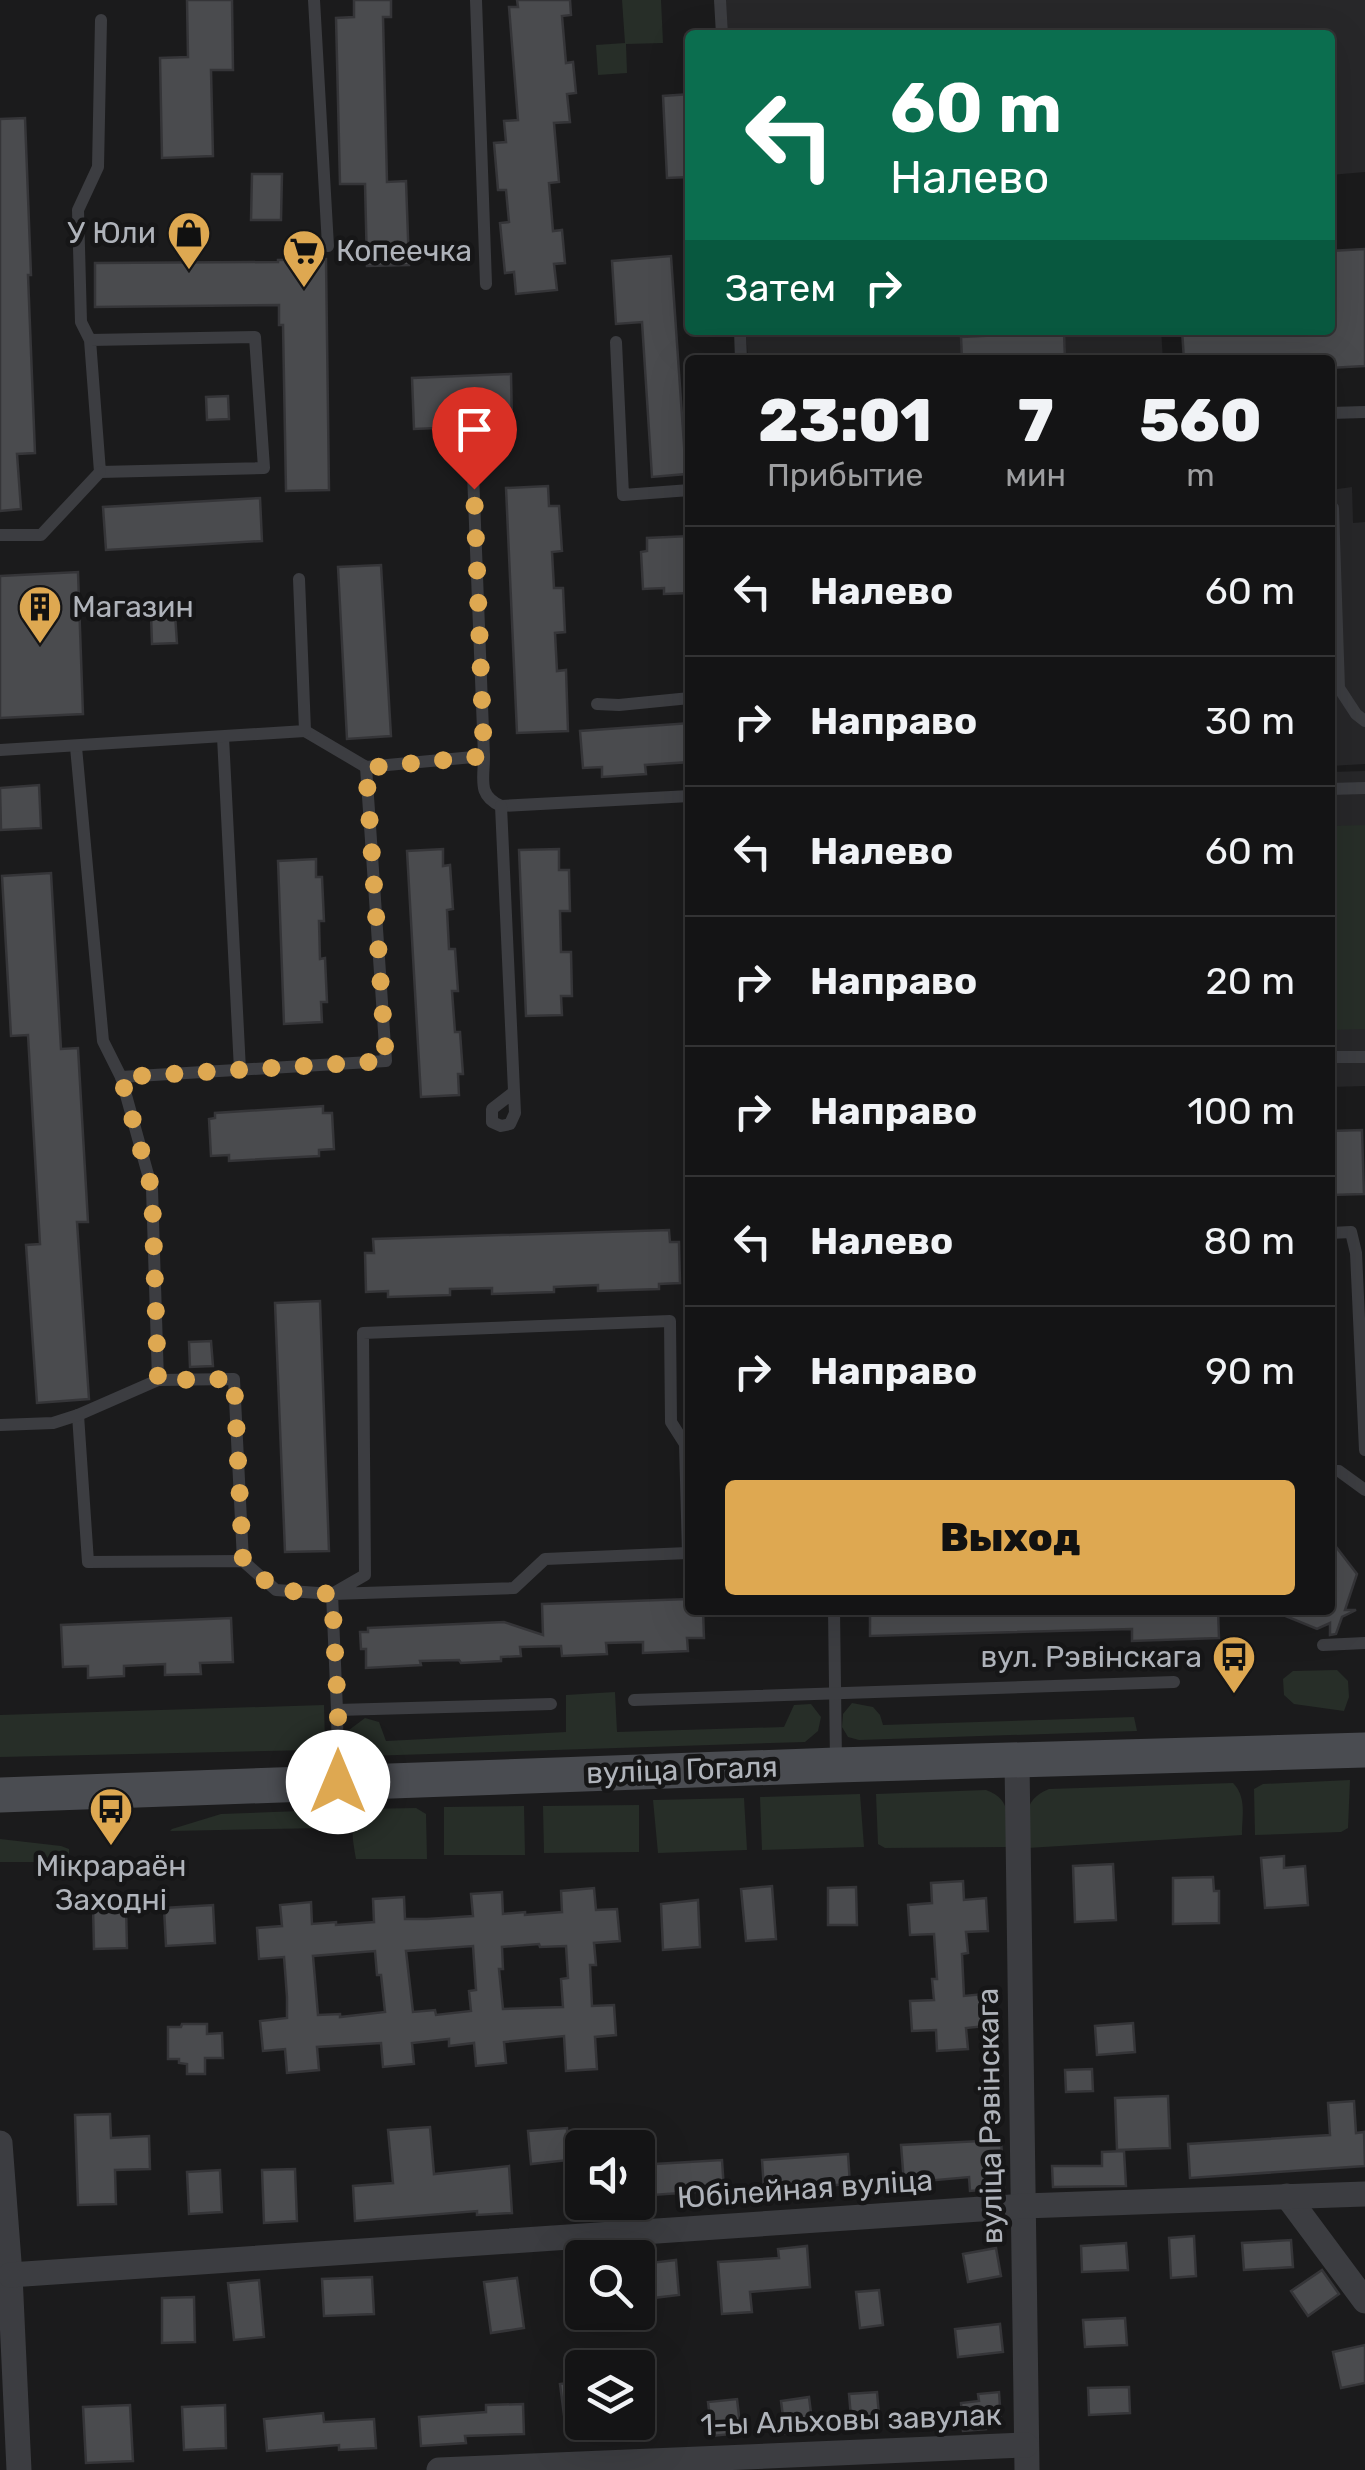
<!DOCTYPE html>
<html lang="ru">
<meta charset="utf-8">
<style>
:root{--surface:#141415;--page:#212122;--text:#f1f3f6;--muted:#9d9ea0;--line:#333334;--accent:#dea851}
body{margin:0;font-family:Rubik,sans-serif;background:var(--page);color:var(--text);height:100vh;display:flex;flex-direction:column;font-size:38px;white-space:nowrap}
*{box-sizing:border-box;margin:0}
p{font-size:32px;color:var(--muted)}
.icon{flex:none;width:55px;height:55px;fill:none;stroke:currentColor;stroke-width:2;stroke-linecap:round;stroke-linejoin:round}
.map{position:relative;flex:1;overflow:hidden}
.sheet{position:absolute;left:685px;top:355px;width:650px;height:1260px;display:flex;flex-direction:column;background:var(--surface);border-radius:10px;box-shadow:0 10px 40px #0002,0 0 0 2px var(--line)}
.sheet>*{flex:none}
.hud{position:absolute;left:685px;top:30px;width:650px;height:305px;border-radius:10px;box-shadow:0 10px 40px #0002,0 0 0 2px var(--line);background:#0b6e4f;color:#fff;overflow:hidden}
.tools{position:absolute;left:565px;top:2130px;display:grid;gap:20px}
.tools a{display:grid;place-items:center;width:90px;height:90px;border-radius:10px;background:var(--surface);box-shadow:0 10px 40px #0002,0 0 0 2px var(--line);font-size:50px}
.pin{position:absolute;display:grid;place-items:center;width:85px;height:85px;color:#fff;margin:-102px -42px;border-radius:50% 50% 50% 0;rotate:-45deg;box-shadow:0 0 10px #0007}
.pin .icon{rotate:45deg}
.me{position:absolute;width:110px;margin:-55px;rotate:0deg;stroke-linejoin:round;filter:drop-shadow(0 0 8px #0008)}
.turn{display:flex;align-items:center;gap:35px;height:210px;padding:0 40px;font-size:45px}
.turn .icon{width:130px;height:130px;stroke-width:2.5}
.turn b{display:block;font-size:70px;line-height:85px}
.then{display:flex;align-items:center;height:95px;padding:0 40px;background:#0003;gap:20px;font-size:38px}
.eta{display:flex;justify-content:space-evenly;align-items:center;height:170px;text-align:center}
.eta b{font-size:60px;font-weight:800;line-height:70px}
.primary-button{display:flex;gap:20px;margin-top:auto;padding:20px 40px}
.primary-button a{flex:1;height:115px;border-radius:10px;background:var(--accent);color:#111;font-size:40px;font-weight:800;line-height:115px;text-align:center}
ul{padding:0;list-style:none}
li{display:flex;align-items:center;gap:30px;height:130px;padding:0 40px;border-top:2px solid var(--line)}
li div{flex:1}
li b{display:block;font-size:38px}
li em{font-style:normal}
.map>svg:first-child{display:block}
.built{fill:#272729}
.green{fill:#272e28}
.building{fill:#4a4b4e;stroke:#353538;stroke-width:2.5;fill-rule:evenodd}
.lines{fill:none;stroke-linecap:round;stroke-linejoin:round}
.service{stroke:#3c3d41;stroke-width:12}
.minor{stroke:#3c3d41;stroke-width:25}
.secondary{stroke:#4a4c51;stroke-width:35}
.route{stroke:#dea851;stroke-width:18;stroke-dasharray:0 32.4}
.labels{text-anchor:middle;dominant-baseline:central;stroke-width:9;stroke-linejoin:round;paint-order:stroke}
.poi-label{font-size:30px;fill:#afb3ba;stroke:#161617;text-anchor:end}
.street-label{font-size:30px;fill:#afb3ba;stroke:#161617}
</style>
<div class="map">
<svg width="1365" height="2470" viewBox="0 0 1365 2470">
<rect width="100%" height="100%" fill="#1b1b1c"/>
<!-- built -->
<g class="built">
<path d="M725,0H1365V172L1330,175V35H727Z"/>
<path d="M746,330H1161L1163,360H748Z"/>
<path d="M1352,487L1353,523L1365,522V764L1330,766V490Z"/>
<path d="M1365,771V1086L1330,1087V772Z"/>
</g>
<!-- green -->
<g class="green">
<path d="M622,0H661L663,43L626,44L627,73L598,75L596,45L625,43Z"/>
<path d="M1365,825V1029L1332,1030L1330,826Z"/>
<path d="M1337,1670L1348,1681L1349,1697L1344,1711L1294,1704L1284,1695L1283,1679L1293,1671Z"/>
<path d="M615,1692L617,1732L784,1727L794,1705L811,1704L821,1717L818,1731L805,1742L366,1756L350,1748L349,1730L365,1718L379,1722L386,1741L566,1732V1695Z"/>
<path d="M852,1703L873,1707L880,1715L883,1725L1134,1717L1137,1731L859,1740L848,1737L842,1727L843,1714Z"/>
<path d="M324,1705L325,1742L313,1750L0,1757V1715Z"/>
<path d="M1350,1780L1348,1828L1341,1832L1255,1835L1254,1789L1263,1784Z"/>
<path d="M1233,1783C1247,1797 1242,1817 1242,1835L1027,1848C1028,1820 1020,1801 1049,1789Z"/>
<path d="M986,1790C1014,1800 1007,1822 1007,1847L885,1848L878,1844L876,1794Z"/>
<path d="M860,1794L864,1847L762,1850L760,1797Z"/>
<path d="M744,1798L747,1850L658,1853L653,1800Z"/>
<path d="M639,1805V1852L544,1853L543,1806Z"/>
<path d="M524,1806L525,1855H444V1807Z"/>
<path d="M416,1808L426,1814L427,1859H356C353,1839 348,1824 363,1809Z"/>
<path d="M326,1810L333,1819L331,1824L325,1828L170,1831L172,1829L221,1814Z"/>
<path d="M0,1839L61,1846L69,1849V1857L59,1862H0Z"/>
</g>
<!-- building -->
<g class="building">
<path d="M187,0H232L233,70H211L213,156L162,158L160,58L188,57Z"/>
<path d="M354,0H391V17H383L387,182L406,181L409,265L367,266L365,184H340L336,18L354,17Z"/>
<path d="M517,0H570L571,15L562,16L566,63L573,62L576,93L567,94L570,122L554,123L559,182L549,183L553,231L562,230L565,263L554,264L557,290L516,294L514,272L505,273L500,223L509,222L506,190H498L494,143L506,142L504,121L518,120L509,7H518Z"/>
<path d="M690,94V177L667,178L663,96Z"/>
<path d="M25,118L31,275H28L35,453L17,454L21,509L0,511V119Z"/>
<path d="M252,174H282L281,220H251Z"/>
<path d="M1365,249V366L1330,368V360H1184L1182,330H1330V251Z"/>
<path d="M671,256L686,474L652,477L642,322L616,324L612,261Z"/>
<path d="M326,259L329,490L286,491L283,325H279V305L95,307V263L278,262V260Z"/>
<path d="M1064,332L1065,360H962L961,337Z"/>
<path d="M511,374L512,425L414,429L412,378Z"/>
<path d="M228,396L229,419L207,420L206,397Z"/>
<path d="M548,486L549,506H559L562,551L552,552L554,588H563L565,632L555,633L557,671L566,670L568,731L517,733L506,488Z"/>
<path d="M260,498L262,541L106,550L103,507Z"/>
<path d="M690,536V593L664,594V588L643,589L641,552L647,551V538Z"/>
<path d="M381,565L391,736L347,739L338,567Z"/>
<path d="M78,572L83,714L0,718V576Z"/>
<path d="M175,614L177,643L152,644L151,615Z"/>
<path d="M690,723V762L645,765L646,774L602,777V767L583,768L580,731Z"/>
<path d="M39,785L41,828L1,830L0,788Z"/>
<path d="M443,849V866L450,865L453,909L447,910L449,949H455L458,991H452L455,1032H460L463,1074H458L459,1095L421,1097L407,851Z"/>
<path d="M559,849V870H569L570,911H560L561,952H571L572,996H561L562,1015L526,1016L519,850Z"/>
<path d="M316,859V877H322L324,921H319L320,959L325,958L327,1002H321L322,1022L284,1024L278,861Z"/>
<path d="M51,873L61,1049L78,1048L88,1222H77L89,1399L37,1403L26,1245L40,1244L28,1035L11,1036L2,876Z"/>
<path d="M323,1106V1113H332L334,1149L319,1150V1156L229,1161V1155L211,1156L209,1119L215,1118V1113Z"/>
<path d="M1362,1130L1364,1194L1330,1195V1131Z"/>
<path d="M669,1230L670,1242H679L680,1283L659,1284V1289L598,1291V1285L554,1287V1292L492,1294V1288L450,1289V1295L388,1297V1291L366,1292L365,1253H374L373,1239Z"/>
<path d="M320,1301L329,1551L285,1552L275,1303Z"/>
<path d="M211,1341L213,1366L190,1367L189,1342Z"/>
<path d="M1330,1539L1357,1574L1345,1610H1356L1342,1617L1336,1634L1330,1635V1623L1317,1629L1271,1610H1330Z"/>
<path d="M690,1599V1610H703L704,1638H687L688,1651L643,1653V1642L606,1643L607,1654L562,1656L561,1646L520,1647L521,1656L501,1657V1661L461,1663L459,1660L420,1661L421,1665L366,1668V1649H361L360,1632H368V1628L504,1622L543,1635L542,1604Z"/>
<path d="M870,1610H1218L1219,1638L1132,1641V1629L870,1636Z"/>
<path d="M231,1618L233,1662L200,1663L201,1674L165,1675V1664L124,1666V1676L88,1678V1666L63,1667L61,1625Z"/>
<path d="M1284,1856V1868L1305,1866L1308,1905L1265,1908L1261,1858Z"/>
<path d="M1113,1864L1116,1920L1075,1922L1073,1866Z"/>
<path d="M1213,1877L1214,1891H1219V1923L1173,1924V1878Z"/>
<path d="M963,1881L964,1900L986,1898L988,1931L966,1932L968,1953L962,1954L964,1996L984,1994L986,2026L966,2028L968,2049L937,2051L936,2030L912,2031L910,2001L934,2000L932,1979H937L934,1934L910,1935L908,1905L932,1903L931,1883Z"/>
<path d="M772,1886L776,1939L746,1941L741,1889Z"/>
<path d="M856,1887L857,1925H828V1888Z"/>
<path d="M594,1888L596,1910L617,1909L620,1941L594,1943L596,1965H590L592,2006L614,2005L616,2035L595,2037L597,2069L566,2071L564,2036L504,2042L506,2063L476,2066L474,2043L449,2046V2039L412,2043L414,2064L383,2067L381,2043L317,2047L319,2070L287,2073L285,2049L263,2051L260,2021L287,2018V1997L284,1957L259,1959L257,1928L282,1926L280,1905L311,1902L312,1924L336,1922V1925L374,1922L373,1899L404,1897L405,1919H427L473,1916L471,1894L502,1892L503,1914L525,1912V1915L562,1912L561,1891ZM539,1944L540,1947L566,1946L568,1978L561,1979L563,2007L503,2009L499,1969H503L502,1947ZM473,1946L476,1990L469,1991L471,2011L436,2015L435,2010L413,2012L406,1951ZM375,1951L377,1975H381L385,2012L340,2017V2014L318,2015L313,1956Z"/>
<path d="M698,1900L700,1947L663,1950L661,1904Z"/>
<path d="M213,1905L215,1943L166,1946L164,1908Z"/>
<path d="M126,1906L127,1948L94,1949L93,1907Z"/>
<path d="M1133,2023L1135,2052L1097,2055L1095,2026Z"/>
<path d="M182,2024H207V2034L222,2033L223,2058H205V2074H187V2064L179,2063V2059H168V2027H181Z"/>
<path d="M1092,2069L1093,2091L1066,2092L1065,2070Z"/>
<path d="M1168,2096L1170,2148L1117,2150L1115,2098Z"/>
<path d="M1354,2101L1356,2133L1364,2132L1365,2166L1190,2178L1188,2144L1330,2135L1328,2103Z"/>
<path d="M110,2114L111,2138L149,2136L150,2169L115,2170L116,2204L78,2205L75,2115Z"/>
<path d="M430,2127L434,2174L509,2166L512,2213L477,2215V2211L355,2221L353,2186L393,2183L388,2130Z"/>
<path d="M567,2128L569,2160L531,2164L528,2131Z"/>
<path d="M1001,2140L1004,2188L970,2191L969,2177L904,2183L901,2145Z"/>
<path d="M1124,2151L1126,2186L1053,2187L1052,2166H1102V2152Z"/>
<path d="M848,2154L850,2184L764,2190L762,2160Z"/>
<path d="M722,2160L724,2190L638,2196V2165Z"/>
<path d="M295,2169L297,2221L264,2223L262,2170Z"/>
<path d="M220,2170L222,2212L189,2214L187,2172Z"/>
<path d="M1194,2236L1196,2276L1171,2278L1169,2238Z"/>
<path d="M1291,2240L1293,2267L1244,2270L1242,2243Z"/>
<path d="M1126,2243L1128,2270L1082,2272L1081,2246Z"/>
<path d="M807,2246L810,2287L750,2292L752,2312L722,2314L718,2262L779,2258L778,2249Z"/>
<path d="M996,2248L1001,2276L968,2282L963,2254Z"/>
<path d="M676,2260L679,2295L653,2298L650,2263Z"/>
<path d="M1322,2270L1339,2294L1308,2316L1291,2291Z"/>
<path d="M372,2277L374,2314L324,2316L322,2279Z"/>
<path d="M517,2278L524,2328L491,2333L484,2282Z"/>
<path d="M259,2280L264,2337L234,2340L228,2283Z"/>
<path d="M879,2290L883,2325L860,2328L856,2292Z"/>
<path d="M194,2297L195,2342L162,2343V2298Z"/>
<path d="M1125,2318L1127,2345L1085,2347L1083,2320Z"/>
<path d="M1000,2324L1003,2352L958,2357L955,2329Z"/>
<path d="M1365,2345V2383L1341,2388L1333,2352Z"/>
<path d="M582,2381V2412L564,2415L560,2384Z"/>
<path d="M1129,2387L1130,2413L1089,2415L1088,2388Z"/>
<path d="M877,2392L880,2427L852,2429L849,2394Z"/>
<path d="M999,2392L1001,2421L986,2422V2429L963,2431L961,2403L979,2401L978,2394Z"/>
<path d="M809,2397L813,2429L785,2433L781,2401Z"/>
<path d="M737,2399L741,2433L712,2436L708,2402Z"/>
<path d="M523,2404L524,2434L465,2436L466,2443L421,2446L419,2417L486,2412V2405Z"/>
<path d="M130,2405L133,2461L86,2463L83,2407Z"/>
<path d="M225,2405L226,2448L184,2450L182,2407Z"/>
<path d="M323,2413L324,2422L374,2419L376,2448L339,2450V2445L267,2451L264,2419Z"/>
</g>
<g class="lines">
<!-- service -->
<g class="service">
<path d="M314,0L328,246"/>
<path d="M476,0L486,284"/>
<path d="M720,0L722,35"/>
<path d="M740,330L741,360"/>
<path d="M90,340L100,472L264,468L255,337L90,340L81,322L78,210L98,167L101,20"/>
<path d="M616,342L623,495L690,490"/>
<path d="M1330,413L1365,412"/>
<path d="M1333,508L1339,688L1356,714L1365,721"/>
<path d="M0,535H41L100,472"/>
<path d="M597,704L619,705L690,698"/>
<path d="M305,731L366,767L484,756L473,473"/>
<path d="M223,737L240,1070"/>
<path d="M76,747L103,1041L121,1077L152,1189L158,1380L234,1379L243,1561"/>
<path d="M0,750L305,731L299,579"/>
<path d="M484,756C484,780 477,795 501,806L690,796"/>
<path d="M1330,789L1365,788"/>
<path d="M501,806L515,1113L510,1124L501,1126L492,1122V1109L514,1092"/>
<path d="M1330,1057H1365"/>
<path d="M121,1077L386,1061L366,767"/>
<path d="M1330,1233L1351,1232L1356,1253L1365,1450"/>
<path d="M78,1415L88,1562L243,1561L276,1590L332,1594L514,1588L545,1559L688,1553L685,1444L671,1422L670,1321L363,1333L365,1575L332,1594L337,1710L338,1780"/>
<path d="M0,1425L53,1423L78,1415L158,1380"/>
<path d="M1330,1471H1339L1365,1490"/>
<path d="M834,1610L836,1762"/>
<path d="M1323,1645L1365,1643"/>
<path d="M634,1700L1174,1682"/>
<path d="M337,1710L551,1704"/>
</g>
<!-- minor -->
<g class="minor">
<path d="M1017,1762L1027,2470"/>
<path d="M0,2143L10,2275L19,2470"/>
<path d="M1287,2196L1365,2301"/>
<path d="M10,2275L1024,2206L1365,2194"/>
<path d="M439,2470L1026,2445"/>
</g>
<!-- secondary -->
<path class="secondary" d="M0,1795L836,1765L1365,1750"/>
</g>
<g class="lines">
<!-- route -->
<path class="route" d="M338,1782V1710L332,1594L276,1590L243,1561L234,1379L158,1380L152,1190L121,1077L386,1061L366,768L484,756L474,489"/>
</g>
<!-- icons -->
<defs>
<g id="shop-pin" transform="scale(2.25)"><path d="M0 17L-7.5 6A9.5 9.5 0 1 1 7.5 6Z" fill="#dea851" stroke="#161617"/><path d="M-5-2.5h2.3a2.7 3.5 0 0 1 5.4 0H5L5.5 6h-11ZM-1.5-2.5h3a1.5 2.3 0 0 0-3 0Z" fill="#111"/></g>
<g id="supermarket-pin" transform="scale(2.25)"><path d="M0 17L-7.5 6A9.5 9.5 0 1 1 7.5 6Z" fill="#dea851" stroke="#161617"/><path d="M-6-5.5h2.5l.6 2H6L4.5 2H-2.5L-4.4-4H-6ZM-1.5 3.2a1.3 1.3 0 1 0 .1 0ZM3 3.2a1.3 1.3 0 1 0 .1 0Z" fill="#111"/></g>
<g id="building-pin" transform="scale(2.25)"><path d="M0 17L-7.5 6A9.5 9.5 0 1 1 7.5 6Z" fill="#dea851" stroke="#161617"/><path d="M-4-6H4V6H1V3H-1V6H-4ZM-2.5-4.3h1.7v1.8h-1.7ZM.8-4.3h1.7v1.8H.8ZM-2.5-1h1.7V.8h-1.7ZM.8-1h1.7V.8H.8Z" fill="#111"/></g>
<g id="bus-pin" transform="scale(2.25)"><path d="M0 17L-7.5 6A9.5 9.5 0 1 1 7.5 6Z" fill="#dea851" stroke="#161617"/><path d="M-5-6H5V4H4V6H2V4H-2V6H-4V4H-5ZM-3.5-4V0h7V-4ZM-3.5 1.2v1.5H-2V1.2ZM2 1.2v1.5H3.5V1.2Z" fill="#111"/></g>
</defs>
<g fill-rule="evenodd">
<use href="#shop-pin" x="189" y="233"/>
<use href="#supermarket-pin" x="304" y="251"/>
<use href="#building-pin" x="40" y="607"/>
<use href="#bus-pin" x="1234" y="1657"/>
<use href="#bus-pin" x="111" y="1809"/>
</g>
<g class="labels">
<!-- poi labels -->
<g class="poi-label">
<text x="156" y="233">У Юли</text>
<text x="336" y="251" text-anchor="start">Копеечка</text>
<text x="72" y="607" text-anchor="start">Магазин</text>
<text x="1202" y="1657">вул. Рэвінскага</text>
<text x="111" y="1866" text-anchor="middle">Мікрараён<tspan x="111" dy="34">Заходні</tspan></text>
</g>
<!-- street labels -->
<g class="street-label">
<text transform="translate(682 1770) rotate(-2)">вуліца Гогаля</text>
<text transform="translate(990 2116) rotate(-91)">вуліца Рэвінскага</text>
<text transform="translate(805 2189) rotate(-4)">Юбілейная вуліца</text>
<text transform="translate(851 2420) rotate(-2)">1-ы Альховы завулак</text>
</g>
</g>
</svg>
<div class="tools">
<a><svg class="icon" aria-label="sound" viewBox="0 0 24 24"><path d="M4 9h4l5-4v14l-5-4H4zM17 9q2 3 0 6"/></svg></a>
<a><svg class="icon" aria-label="search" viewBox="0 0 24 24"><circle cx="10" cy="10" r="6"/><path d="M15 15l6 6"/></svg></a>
<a><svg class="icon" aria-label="layers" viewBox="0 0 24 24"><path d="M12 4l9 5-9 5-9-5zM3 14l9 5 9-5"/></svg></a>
</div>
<div class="pin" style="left:474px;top:489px;background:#d93025"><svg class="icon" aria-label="arrive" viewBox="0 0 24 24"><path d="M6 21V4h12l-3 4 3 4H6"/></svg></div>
<svg class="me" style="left:338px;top:1782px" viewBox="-20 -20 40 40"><circle r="19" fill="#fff"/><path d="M0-13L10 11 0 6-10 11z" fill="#dea851"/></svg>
<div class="hud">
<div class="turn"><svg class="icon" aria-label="left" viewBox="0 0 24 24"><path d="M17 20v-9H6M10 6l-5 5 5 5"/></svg><div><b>60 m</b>Налево</div></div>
<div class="then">Затем<svg class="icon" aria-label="right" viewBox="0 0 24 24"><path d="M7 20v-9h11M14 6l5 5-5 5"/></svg></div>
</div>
<section class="sheet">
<div class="eta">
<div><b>23:01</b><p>Прибытие</p></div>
<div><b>7</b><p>мин</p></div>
<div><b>560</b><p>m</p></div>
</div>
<ul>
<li><svg class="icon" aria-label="left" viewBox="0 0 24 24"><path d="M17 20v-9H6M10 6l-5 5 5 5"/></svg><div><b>Налево</b></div><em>60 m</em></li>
<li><svg class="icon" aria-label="right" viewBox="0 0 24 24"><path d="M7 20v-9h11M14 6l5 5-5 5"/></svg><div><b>Направо</b></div><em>30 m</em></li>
<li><svg class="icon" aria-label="left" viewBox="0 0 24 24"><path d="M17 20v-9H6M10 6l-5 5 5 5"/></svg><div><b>Налево</b></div><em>60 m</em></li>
<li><svg class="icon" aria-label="right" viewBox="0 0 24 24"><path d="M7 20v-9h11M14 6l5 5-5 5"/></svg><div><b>Направо</b></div><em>20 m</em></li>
<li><svg class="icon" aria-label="right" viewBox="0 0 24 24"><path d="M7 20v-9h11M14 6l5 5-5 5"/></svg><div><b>Направо</b></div><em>100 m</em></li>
<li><svg class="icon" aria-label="left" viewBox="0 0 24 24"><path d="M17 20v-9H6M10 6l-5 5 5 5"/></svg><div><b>Налево</b></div><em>80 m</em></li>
<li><svg class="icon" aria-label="right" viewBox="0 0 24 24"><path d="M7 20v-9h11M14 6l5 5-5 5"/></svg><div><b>Направо</b></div><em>90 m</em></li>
</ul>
<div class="primary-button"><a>Выход</a></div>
</section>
</div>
